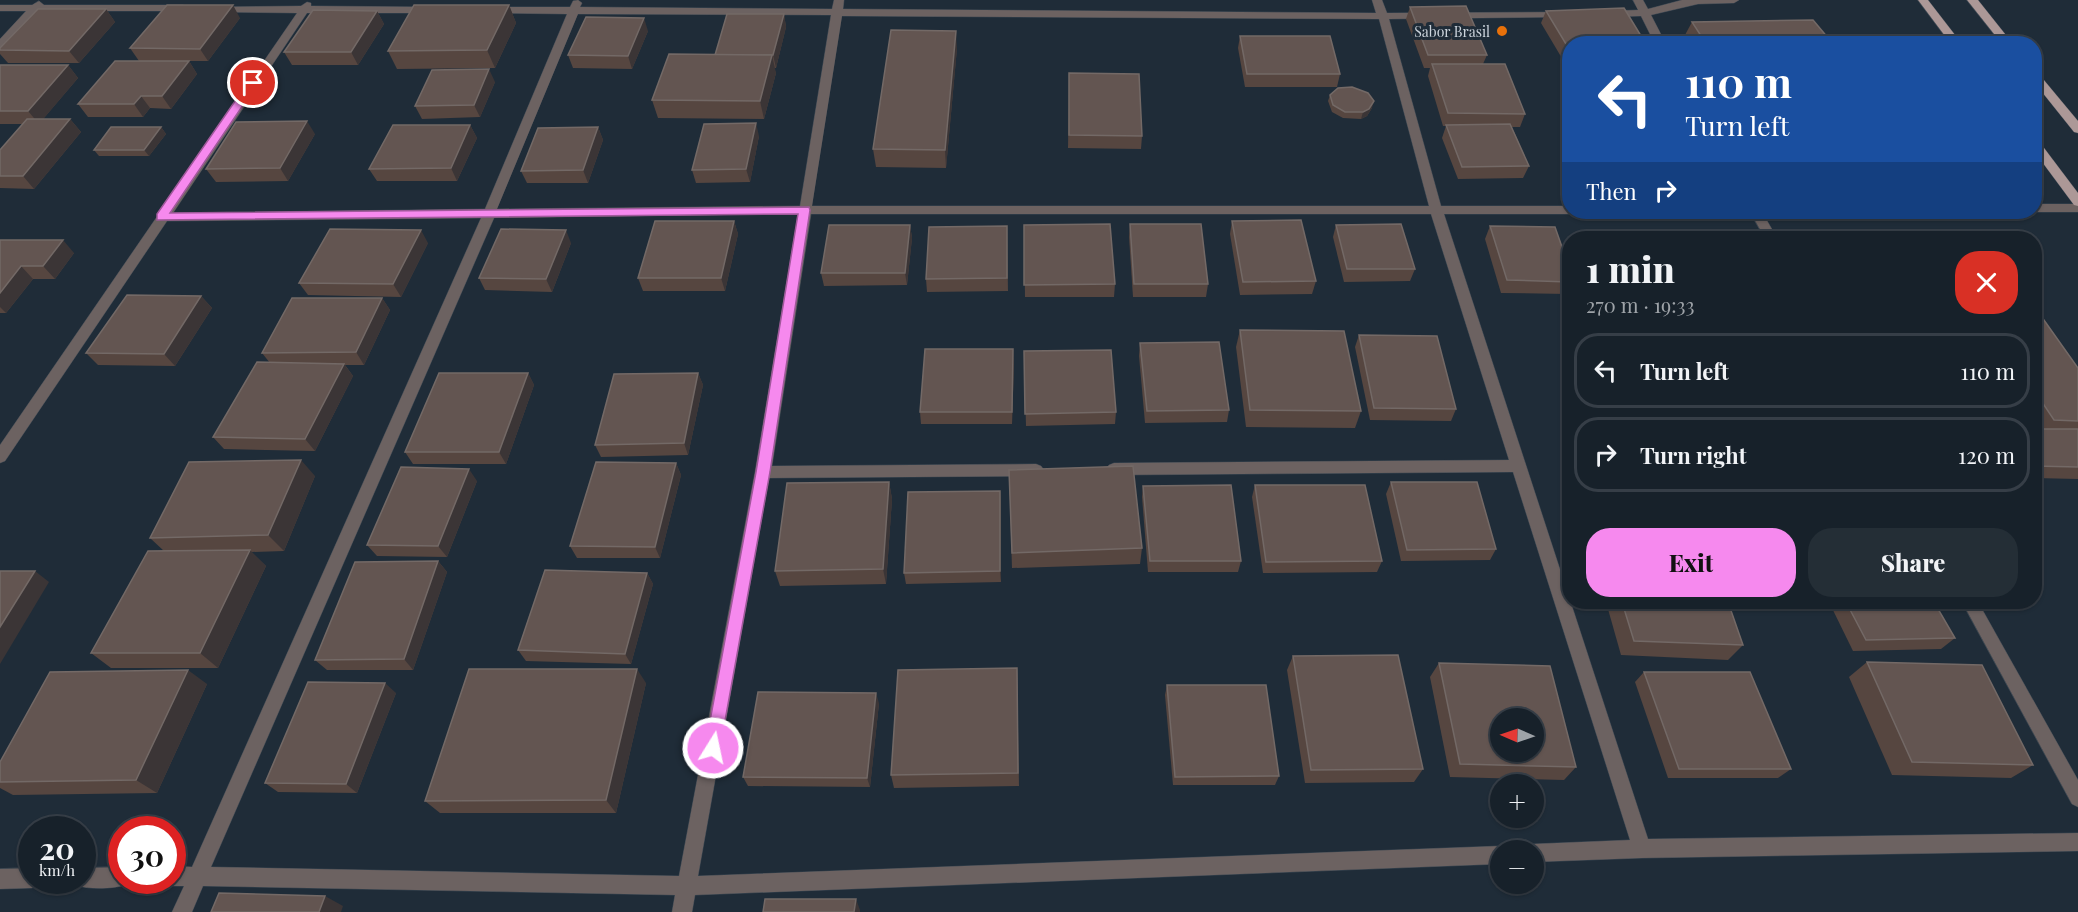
<!DOCTYPE html>
<meta charset="utf-8">
<style>
:root{--surface:#17212a;--page:#242e36;--text:#f1f3f6;--muted:#9ea3a8;--line:#363e47;--accent:#f689ee}
body{margin:0;font-family:"Playfair Display",serif;background:var(--page);color:var(--text);height:100vh;display:flex;flex-direction:column;font-size:22px;white-space:nowrap}
*{box-sizing:border-box;margin:0}
p{font-size:20px;color:var(--muted)}
.icon{flex:none;width:33px;height:33px;fill:none;stroke:currentColor;stroke-width:2;stroke-linecap:round;stroke-linejoin:round}
.map{position:relative;flex:1;overflow:hidden}
.side{position:absolute;left:1562px;top:231px;width:480px;height:378px;display:flex;flex-direction:column;background:var(--surface);border-radius:24px;box-shadow:0 2px 4px #0004,0 0 0 2px var(--line)}
.side>*{flex:none}
.banner{position:absolute;left:1562px;top:36px;width:480px;height:183px;border-radius:24px;box-shadow:0 2px 4px #0004,0 0 0 2px var(--line);background:#1a4fa0;color:#fff;overflow:hidden}
.needle{width:39px;rotate:272deg}
.fabs{position:absolute;left:1490px;top:708px;display:grid;gap:12px}
.fabs a{display:grid;place-items:center;width:54px;height:54px;border-radius:50%;background:var(--surface);box-shadow:0 2px 4px #0004,0 0 0 2px var(--line);font-size:30px}
.speed{position:absolute;left:18px;top:816px;display:flex;gap:12px;font-size:30px;font-weight:700;text-align:center}
.speed>*{display:grid;place-content:center;width:78px;height:78px;border-radius:50%;background:var(--surface);box-shadow:0 2px 4px #0004,0 0 0 2px var(--line);line-height:1}
.speed small{font-size:15px;font-weight:400}
.speed .limit{border:9px solid #d22;background:#fff;color:#111}
.pin{position:absolute;display:grid;place-items:center;width:51px;height:51px;color:#fff;margin:-26px;border:3px solid #fff;border-radius:50%;box-shadow:0 2px 6px #0007}
.me{position:absolute;width:66px;margin:-33px;rotate:10deg;stroke-linejoin:round;filter:drop-shadow(0 0 4px #0008)}
.turn{display:flex;align-items:center;gap:21px;height:126px;padding:0 24px;font-size:27px}
.turn .icon{width:78px;height:78px;stroke-width:2.5}
.turn b{display:block;font-size:42px;line-height:51px}
.then{display:flex;align-items:center;height:57px;padding:0 24px;background:#0003;gap:12px;font-size:22px}
.round{display:grid;place-items:center;flex:none;width:63px;height:63px;border-radius:24px;background:var(--page)}
.summary{display:flex;align-items:center;justify-content:space-between;height:102px;padding:0 24px}
h1{font-size:36px;font-weight:800;line-height:45px}
.primary-button{display:flex;gap:12px;margin-top:auto;padding:12px 24px}
.primary-button a{flex:1;height:69px;border-radius:24px;background:var(--accent);color:#111;font-size:24px;font-weight:800;line-height:69px;text-align:center}
.primary-button a+a{background:var(--page);color:var(--text)}
ul{padding:0;list-style:none}
li{display:flex;align-items:center;gap:18px;height:75px;margin:0 12px 9px;padding:0 12px;border:3px solid var(--line);border-radius:24px}
li div{flex:1}
li b{display:block;font-size:22px}
li em{font-style:normal}
.map>svg:first-child{display:block}
.lines{fill:none;stroke-linecap:round;stroke-linejoin:round}
.minor-casing{stroke:#3b4752;stroke-width:1}
.primary-casing{stroke:#3b4752;stroke-width:1}
.minor{fill:#6c6261;fill-rule:evenodd}
.primary{fill:#ac9897;fill-rule:evenodd}
.wall{fill:#564640}
.shaded-wall{fill:#3b3536}
.building{fill:#635551;stroke:#736966;stroke-width:1.5;fill-rule:evenodd}
.route{fill:#f689ee;stroke:#a0599b;stroke-width:1.5}
.food-dot{fill:#e8710a;stroke:#1f2c38;stroke-width:2}
.labels{text-anchor:middle;dominant-baseline:central;stroke-width:6;stroke-linejoin:round;paint-order:stroke}
.far-poi-label{font-size:14px;fill:#ccd4dc;stroke:#1f2c38;text-anchor:end}
</style>
<div class="map">
<svg width="2078" height="912" viewBox="0 0 2078 912">
<rect width="100%" height="100%" fill="#1f2c38"/>
<g class="lines">
<!-- minor casing -->
<g class="minor-casing">
<g id="minor">
<path d="M578,0L582,3L580,7L832,9L834,0H844L843,9L1376,13L1372,0H1382L1387,13L1567,12V16L1563,17L1389,19L1441,206H1569V212H1574L1569,214H1444L1648,839L2078,833V851L1642,858L1533,862V850H1525L1526,846L1533,844L1630,840L1513,472L1114,475L1109,473L1106,469L1109,465L1114,463L1509,460L1431,214H811L772,466L1036,464L1041,466L1044,470L1041,474L1036,476L769,478L698,876L1500,846L1508,850H1500V864L695,895L692,912H672L675,895L203,886L192,912H172L184,886H172L164,880H172V866L192,867L481,218L167,221L5,461L0,463V445L297,13L216,12L212,11V7L301,6L307,2L311,3V6L432,7L437,10L432,13H307L173,213L485,209L567,14L492,13L487,10L492,7H570L573,1ZM578,14L831,15L800,206L497,209ZM842,16L1379,19L1429,206H812ZM798,214L755,472L679,876L211,867L494,218Z"/>
<path d="M1633,0H1643L1648,9L1682,0H1739L1734,3L1698,4L1651,15L1666,44H1655L1641,16L1608,17L1603,14L1608,11L1638,10Z"/>
<path d="M39,1L44,5H183L188,8L183,11H38L4,47L0,48V39L26,11H0V5H32Z"/>
<path d="M2034,204H2078V212H2032H2034Z"/>
<path d="M1750,212H1762L1777,238H1765Z"/>
<path d="M1962,602H1978L2078,780V807L2072,804Z"/>
<path d="M122,867V880H130L129,884C115,889 89,890 75,885L73,880H82V868Z"/>
<path d="M32,868V880H41L39,885L32,888L0,889V869Z"/>
</g>
</g>
<!-- primary casing -->
<g class="primary-casing">
<g id="primary">
<path d="M1918,0H1928L1962,44H1951Z"/>
<path d="M1967,0H1978L2013,44H2002Z"/>
<path d="M2034,72L2038,73L2078,121V133L2074,132L2034,82Z"/>
<path d="M2034,139L2038,140L2078,193V206L2074,205L2034,151Z"/>
</g>
</g>
<!-- minor -->
<use href="#minor" class="minor"/>
<!-- primary -->
<use href="#primary" class="primary"/>
</g>
<!-- wall -->
<g class="wall">
<path d="M509,5L516,23L495,68L397,69L388,51Z"/>
<path d="M1410,7L1487,55L1483,64L1525,114L1520,127H1512L1529,166L1523,178L1458,179L1442,138L1446,126H1443L1428,76L1430,68H1424L1406,19Z"/>
<path d="M106,9L115,22L79,63H8L0,54V48Z"/>
<path d="M377,11L384,24L358,65H292L284,52Z"/>
<path d="M1546,11L1569,44V70L1541,23Z"/>
<path d="M784,14L786,27L776,68H774L776,73L764,119L658,118L652,100L715,55Z"/>
<path d="M240,18L208,61H139L130,48Z"/>
<path d="M1692,22L1829,39L1826,44H1691L1685,35Z"/>
<path d="M648,31L632,69L573,68L568,55Z"/>
<path d="M1240,36L1340,74L1337,87H1245L1238,48Z"/>
<path d="M957,48L946,168L876,167L873,149Z"/>
<path d="M189,61L197,74L171,109L150,108L143,117H88L78,104Z"/>
<path d="M0,65H68L78,78L43,119H70L81,132L34,189L0,188V150L23,124H0Z"/>
<path d="M1069,73L1142,136L1141,149L1068,148Z"/>
<path d="M495,82L480,117L422,119L415,106Z"/>
<path d="M1330,95L1372,108L1367,116L1361,119L1343,118L1332,112L1328,101Z"/>
<path d="M470,125L477,138L457,181H377L369,169Z"/>
<path d="M161,127L166,134L149,156H99L94,150Z"/>
<path d="M598,127L603,140L588,183H527L521,171Z"/>
<path d="M315,134L288,181L216,182L206,169Z"/>
<path d="M759,136L750,182L696,183L692,170Z"/>
<path d="M734,221L738,234L725,291H643L638,278Z"/>
<path d="M1232,221L1316,281L1312,294L1240,295L1230,234Z"/>
<path d="M1130,224L1208,284L1206,297H1133L1129,237Z"/>
<path d="M910,225L912,238L907,285L824,286L821,273Z"/>
<path d="M1024,225L1115,284L1114,297H1025Z"/>
<path d="M1336,225L1415,269L1410,281L1344,282L1333,237Z"/>
<path d="M1007,226L1008,291L927,292L926,279Z"/>
<path d="M1490,226L1569,267V292L1568,294L1501,293L1485,239Z"/>
<path d="M0,240L74,253L55,279H33L6,313H0Z"/>
<path d="M428,243L401,297L308,295L299,283Z"/>
<path d="M571,243L552,292L485,290L479,278Z"/>
<path d="M201,296L212,308L175,366L98,365L86,353Z"/>
<path d="M382,298L390,310L364,365H345L353,376L315,451L224,449L213,437L270,363L262,353Z"/>
<path d="M2034,306L2078,368V479L2034,478Z"/>
<path d="M1240,330L1361,411L1355,428L1246,427L1236,347Z"/>
<path d="M1359,335L1456,409L1451,421L1370,420L1355,347Z"/>
<path d="M1140,343L1229,410L1227,422L1145,423L1139,356Z"/>
<path d="M1024,351L1116,412L1115,424L1026,426Z"/>
<path d="M1014,362L1012,424H921L920,412Z"/>
<path d="M528,373L534,385L506,464H413L405,452Z"/>
<path d="M698,373L703,385L688,455L601,457L595,445Z"/>
<path d="M676,463L681,475L660,558H577L570,546Z"/>
<path d="M1569,465V479L1566,470Z"/>
<path d="M1009,470L1142,548L1140,564L1012,568Z"/>
<path d="M315,476L284,551L251,552L266,566L218,668H111L91,653L164,551L150,538Z"/>
<path d="M477,481L447,557L377,556L367,545Z"/>
<path d="M889,482L892,499L886,584L780,586L775,571Z"/>
<path d="M1391,482L1496,549L1490,560L1401,561L1386,494Z"/>
<path d="M1255,485L1382,561L1377,572L1263,573L1252,497Z"/>
<path d="M1143,486L1241,561L1238,572H1148L1142,497Z"/>
<path d="M1000,491L1001,582L906,584L904,573Z"/>
<path d="M438,561L447,572L413,670H327L315,660Z"/>
<path d="M647,573L653,584L631,664L526,661L518,650Z"/>
<path d="M1606,602H1728L1743,645L1728,660L1621,655Z"/>
<path d="M1829,602H1934L1955,638L1941,649L1853,651Z"/>
<path d="M1293,656L1423,769L1414,782L1305,783L1287,670Z"/>
<path d="M1867,662L2033,765L2011,778L1892,775L1849,677Z"/>
<path d="M1439,663L1576,767L1564,780L1450,777L1430,677Z"/>
<path d="M1017,668L1019,786L894,788L891,775Z"/>
<path d="M1644,672L1791,769L1778,778H1668L1635,682Z"/>
<path d="M646,683L616,813H440L425,801Z"/>
<path d="M207,684L157,793L13,795L0,788V762Z"/>
<path d="M1167,685L1279,776L1275,785H1173L1165,695Z"/>
<path d="M396,693L357,793L278,792L265,783Z"/>
<path d="M879,703L870,787L748,786L743,777Z"/>
</g>
<!-- shaded-wall -->
<g class="shaded-wall">
<path d="M233,5L240,18L208,61L200,49Z"/>
<path d="M509,5L516,23L495,68L487,50Z"/>
<path d="M106,9L115,22L79,63L69,51Z"/>
<path d="M377,11L384,24L358,65L351,52Z"/>
<path d="M784,14L786,27L776,68L773,55Z"/>
<path d="M644,18L648,31L632,69L628,56Z"/>
<path d="M956,31L957,48L946,168L945,150Z"/>
<path d="M772,55L776,73L764,119L760,101Z"/>
<path d="M189,61L197,74L171,109L162,96Z"/>
<path d="M68,65L78,78L39,124L28,111Z"/>
<path d="M489,69L495,82L480,117L474,105Z"/>
<path d="M141,96L150,108L143,117L134,104Z"/>
<path d="M1374,101L1372,108L1367,116L1361,119L1363,112Z"/>
<path d="M70,119L81,132L34,189L23,176Z"/>
<path d="M307,121L315,134L288,181L280,168Z"/>
<path d="M756,123L759,136L750,182L746,169Z"/>
<path d="M470,125L477,138L457,181L451,168Z"/>
<path d="M161,127L166,134L149,156L144,150Z"/>
<path d="M598,127L603,140L588,183L583,170Z"/>
<path d="M734,221L738,234L725,291L721,278Z"/>
<path d="M910,225L912,238L907,285L905,273Z"/>
<path d="M421,230L428,243L401,297L393,284Z"/>
<path d="M566,230L571,243L552,292L546,279Z"/>
<path d="M63,240L74,253L55,279L43,266Z"/>
<path d="M21,266L33,279L6,313L0,307V293Z"/>
<path d="M201,296L212,308L175,366L164,354Z"/>
<path d="M382,298L390,310L364,365L356,352Z"/>
<path d="M1013,349L1014,362L1012,424V412Z"/>
<path d="M344,364L353,376L315,451L305,439Z"/>
<path d="M528,373L534,385L506,464L499,452Z"/>
<path d="M698,373L703,385L688,455L684,443Z"/>
<path d="M301,460L315,476L284,551L268,535Z"/>
<path d="M676,463L681,475L660,558L655,547Z"/>
<path d="M469,469L477,481L447,557L438,546Z"/>
<path d="M889,482L892,499L886,584L883,569Z"/>
<path d="M1000,491L1001,502V582L1000,571Z"/>
<path d="M250,550L266,566L218,668L200,653Z"/>
<path d="M438,561L447,572L413,670L404,659Z"/>
<path d="M35,571L49,582L0,664V627Z"/>
<path d="M647,573L653,584L631,664L625,654Z"/>
<path d="M637,669L646,683L616,813L606,800Z"/>
<path d="M188,670L207,684L157,793L136,780Z"/>
<path d="M385,683L396,693L357,793L346,784Z"/>
<path d="M876,693L879,703L870,787L867,778Z"/>
<path d="M325,896L343,906L341,912H319Z"/>
<path d="M856,899L860,910V912H854Z"/>
</g>
<!-- building -->
<g class="building">
<path d="M167,5H233L200,49L130,48Z"/>
<path d="M414,5H509L487,50L388,51Z"/>
<path d="M1466,6L1487,55H1428L1410,7Z"/>
<path d="M1624,8L1646,44H1569V49L1546,11Z"/>
<path d="M38,9H106L69,51L0,50V48Z"/>
<path d="M313,10L377,11L351,52H284Z"/>
<path d="M727,14H784L773,55H715Z"/>
<path d="M586,17L644,18L628,56L568,55Z"/>
<path d="M1813,20L1829,39L1705,42L1692,22Z"/>
<path d="M891,30L956,31L945,150L873,149Z"/>
<path d="M1240,36H1330L1340,74H1247Z"/>
<path d="M1818,41L1820,44H1774L1773,42Z"/>
<path d="M669,54L772,55L760,101L652,100Z"/>
<path d="M115,61H189L162,96H141L134,104H78Z"/>
<path d="M1432,64H1505L1525,114L1448,113Z"/>
<path d="M0,65H68L28,111H0Z"/>
<path d="M489,69L474,105L415,106L432,70Z"/>
<path d="M1069,73L1139,74L1142,136L1069,135Z"/>
<path d="M1352,87L1368,93L1374,101L1369,109L1363,112H1345L1333,105L1330,95L1338,88Z"/>
<path d="M27,119H70L23,176H0V150Z"/>
<path d="M307,121L280,168L206,169L236,122Z"/>
<path d="M756,123L746,169L692,170L704,124Z"/>
<path d="M1510,124L1529,166L1462,167L1446,125Z"/>
<path d="M393,125H470L451,168L369,169Z"/>
<path d="M111,127H161L144,150H94Z"/>
<path d="M598,127L583,170L521,171L538,128Z"/>
<path d="M1301,220L1316,281L1243,282L1232,221Z"/>
<path d="M655,221H734L721,278H638Z"/>
<path d="M1110,224L1115,284L1024,285V225Z"/>
<path d="M1130,224H1201L1208,284H1134Z"/>
<path d="M1401,224L1415,269H1347L1336,225Z"/>
<path d="M829,225H910L905,273H821Z"/>
<path d="M1007,226V278L926,279L929,227Z"/>
<path d="M1490,226L1555,227L1569,267V282L1507,280Z"/>
<path d="M330,229L421,230L393,284L299,283Z"/>
<path d="M501,229L566,230L546,279L479,278Z"/>
<path d="M0,240H63L43,266H21L0,293Z"/>
<path d="M127,295L201,296L164,354L86,353Z"/>
<path d="M292,298H382L356,352L262,353Z"/>
<path d="M2034,306L2078,368V421L2054,420L2034,390Z"/>
<path d="M1240,330L1344,331L1361,411L1250,410Z"/>
<path d="M1359,335L1437,336L1456,409L1374,408Z"/>
<path d="M1219,342L1229,410L1147,411L1140,343Z"/>
<path d="M925,349H1013L1012,412H920Z"/>
<path d="M1111,350L1116,412L1025,414L1024,351Z"/>
<path d="M257,362L344,364L305,439L213,437Z"/>
<path d="M439,373H528L499,452H405Z"/>
<path d="M698,373L684,443L595,445L614,374Z"/>
<path d="M2034,429H2078V467L2034,466Z"/>
<path d="M301,460L268,535L150,538L189,462Z"/>
<path d="M596,462L676,463L655,547L570,546Z"/>
<path d="M1133,466L1142,548L1012,553L1009,470Z"/>
<path d="M401,467L469,469L438,546L367,545Z"/>
<path d="M889,482L883,569L775,571L787,483Z"/>
<path d="M1391,482H1477L1496,549L1407,550Z"/>
<path d="M1231,485L1241,561H1150L1143,486Z"/>
<path d="M1255,485H1365L1382,561L1266,562Z"/>
<path d="M1000,491V571L904,573L908,492Z"/>
<path d="M250,550L200,653H91L148,551Z"/>
<path d="M438,561L404,659L315,660L355,562Z"/>
<path d="M545,570L647,573L625,654L518,650Z"/>
<path d="M0,571H35L0,627Z"/>
<path d="M1622,602H1728L1743,645L1634,641Z"/>
<path d="M1846,602H1934L1955,638L1866,640Z"/>
<path d="M1398,655L1423,769L1311,770L1293,656Z"/>
<path d="M1867,662L1982,665L2033,765L1912,762Z"/>
<path d="M1439,663L1550,666L1576,767L1460,764ZM1500,718H1533V752H1500Z"/>
<path d="M1017,668L1018,773L891,775L898,670Z"/>
<path d="M469,669H637L606,800L425,801Z"/>
<path d="M188,670L136,780L0,782V762L50,672Z"/>
<path d="M1644,672H1750L1791,769H1679Z"/>
<path d="M308,682L385,683L346,784L265,783Z"/>
<path d="M1167,685H1266L1279,776L1175,777Z"/>
<path d="M758,692L876,693L867,778L743,777Z"/>
<path d="M219,893L325,896L319,912H211Z"/>
<path d="M765,899H856L854,912H763Z"/>
</g>
<!-- route -->
<path class="route" d="M253,80L258,83L170,213L809,207L810,210L770,472L719,754L713,756L707,754L705,748L756,472L798,214L157,220V214L249,81Z"/>
<!-- markers -->
<circle class="food-dot" cx="1502" cy="31" r="6"/>
<g class="labels">
<!-- far-poi labels -->
<g class="far-poi-label">
<text x="1490" y="31">Sabor Brasil</text>
</g>
</g>
</svg>
<div class="fabs">
<a><svg class="needle" viewBox="-14 -14 28 28"><path d="M0-13l5 13h-10z" fill="#e53935"/><path d="M0 13l5-13h-10z" fill="#9ea3a8"/></svg></a>
<a>+</a>
<a>−</a>
</div>
<div class="speed"><div>20<small>km/h</small></div><div class="limit">30</div></div>
<div class="pin" style="left:253px;top:83px;background:#d93025"><svg class="icon" aria-label="arrive" viewBox="0 0 24 24"><path d="M6 21V4h12l-3 4 3 4H6"/></svg></div>
<svg class="me" style="left:713px;top:748px" viewBox="-20 -20 40 40"><circle r="17" fill="#f689ee" stroke="#fff" stroke-width="3"/><path d="M0-11L8 9 0 5-8 9z" fill="#fff"/></svg>
<div class="banner">
<div class="turn"><svg class="icon" aria-label="left" viewBox="0 0 24 24"><path d="M17 20v-9H6M10 6l-5 5 5 5"/></svg><div><b>110 m</b>Turn left</div></div>
<div class="then">Then<svg class="icon" aria-label="right" viewBox="0 0 24 24"><path d="M7 20v-9h11M14 6l5 5-5 5"/></svg></div>
</div>
<section class="side">
<div class="summary"><div><h1>1 min</h1><p>270 m · 19:33</p></div><a class="round" style="background:#d93025;color:#fff"><svg class="icon" aria-label="close" viewBox="0 0 24 24"><path d="M6 6l12 12M18 6L6 18"/></svg></a></div>
<ul>
<li><svg class="icon" aria-label="left" viewBox="0 0 24 24"><path d="M17 20v-9H6M10 6l-5 5 5 5"/></svg><div><b>Turn left</b></div><em>110 m</em></li>
<li><svg class="icon" aria-label="right" viewBox="0 0 24 24"><path d="M7 20v-9h11M14 6l5 5-5 5"/></svg><div><b>Turn right</b></div><em>120 m</em></li>
</ul>
<div class="primary-button"><a>Exit</a><a>Share</a></div>
</section>
</div>
